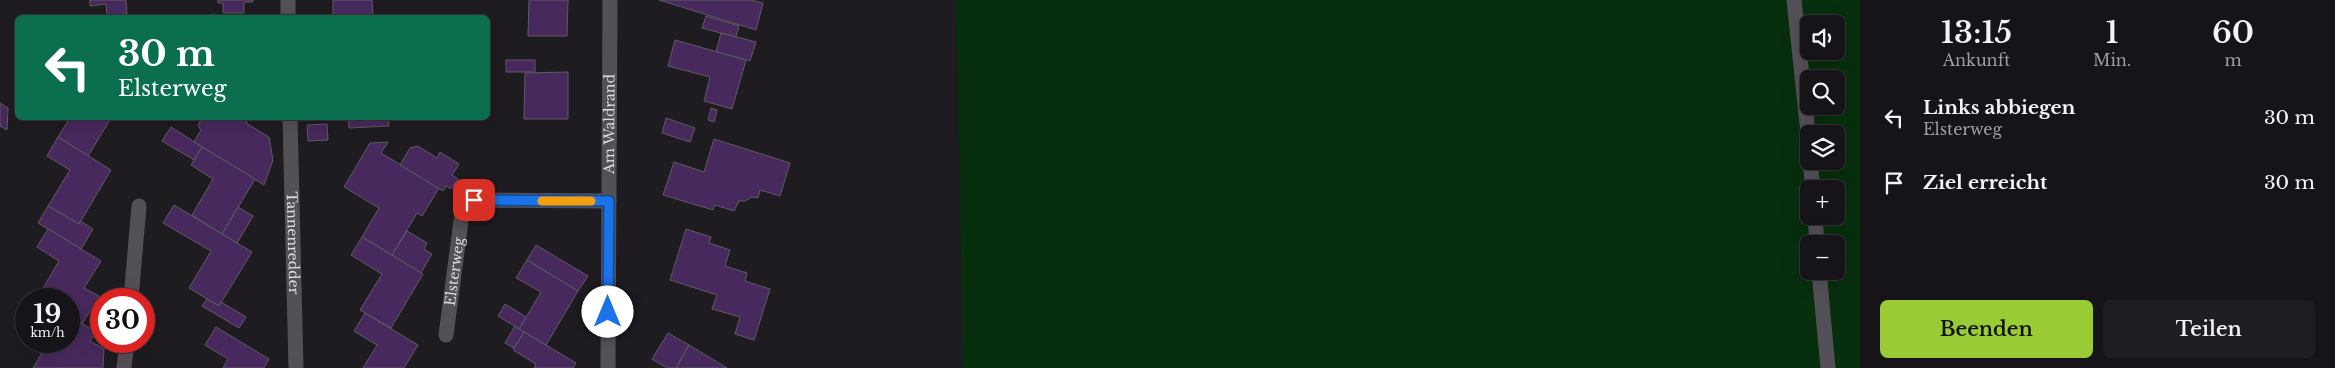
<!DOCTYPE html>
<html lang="de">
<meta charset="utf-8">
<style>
:root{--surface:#161419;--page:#1f1d22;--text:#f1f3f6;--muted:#9e9ea2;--line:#353338;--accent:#99cb35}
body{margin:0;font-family:"Libre Baskerville",serif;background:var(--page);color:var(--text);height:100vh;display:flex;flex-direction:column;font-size:19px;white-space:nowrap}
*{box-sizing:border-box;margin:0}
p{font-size:16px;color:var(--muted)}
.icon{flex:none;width:28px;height:28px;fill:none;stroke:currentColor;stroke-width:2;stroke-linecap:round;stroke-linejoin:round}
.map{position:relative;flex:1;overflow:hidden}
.panel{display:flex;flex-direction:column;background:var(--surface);width:475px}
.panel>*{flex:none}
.top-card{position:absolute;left:15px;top:15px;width:475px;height:105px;border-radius:8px;box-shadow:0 5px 20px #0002,0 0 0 1px var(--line);background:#0b6e4f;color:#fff;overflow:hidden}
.tools{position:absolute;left:1800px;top:15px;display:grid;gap:10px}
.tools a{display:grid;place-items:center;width:45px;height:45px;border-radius:8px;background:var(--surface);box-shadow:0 5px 20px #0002,0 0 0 1px var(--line);font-size:25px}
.speed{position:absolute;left:15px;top:288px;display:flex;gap:10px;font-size:25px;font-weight:700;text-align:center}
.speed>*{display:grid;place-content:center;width:65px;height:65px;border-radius:50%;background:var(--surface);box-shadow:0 5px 20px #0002,0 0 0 1px var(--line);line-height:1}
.speed small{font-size:12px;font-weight:400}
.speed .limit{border:8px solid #d22;background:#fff;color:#111}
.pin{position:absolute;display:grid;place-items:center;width:42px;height:42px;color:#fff;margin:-21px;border-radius:10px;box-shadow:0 2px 8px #0006}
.me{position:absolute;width:55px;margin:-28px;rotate:0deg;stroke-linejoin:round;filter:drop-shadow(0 0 4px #0008)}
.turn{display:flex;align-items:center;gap:18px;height:105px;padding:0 20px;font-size:22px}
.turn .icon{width:65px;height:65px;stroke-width:2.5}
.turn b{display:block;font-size:35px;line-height:42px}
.eta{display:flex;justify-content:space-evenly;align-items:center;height:85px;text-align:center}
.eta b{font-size:30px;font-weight:600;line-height:35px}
.primary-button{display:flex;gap:10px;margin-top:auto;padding:10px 20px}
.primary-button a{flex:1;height:58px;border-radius:8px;background:var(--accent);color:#111;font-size:20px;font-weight:600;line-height:58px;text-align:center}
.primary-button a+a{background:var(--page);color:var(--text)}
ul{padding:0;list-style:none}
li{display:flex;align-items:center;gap:15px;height:65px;padding:0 20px}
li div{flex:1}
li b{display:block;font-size:19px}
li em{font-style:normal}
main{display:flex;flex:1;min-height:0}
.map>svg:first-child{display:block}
.green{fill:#072f0d;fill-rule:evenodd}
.building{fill:#48295e;stroke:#5e5b62}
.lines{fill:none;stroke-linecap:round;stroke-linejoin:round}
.minor{stroke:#545057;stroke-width:15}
.route-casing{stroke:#114b97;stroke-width:12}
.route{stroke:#1a73e8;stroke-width:9}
.slow{stroke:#f59e0b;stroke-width:9}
.labels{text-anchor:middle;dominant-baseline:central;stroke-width:4;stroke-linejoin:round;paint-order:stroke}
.street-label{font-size:14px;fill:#dedce0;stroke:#070608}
</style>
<main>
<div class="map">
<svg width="1860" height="368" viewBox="0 0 1860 368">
<rect width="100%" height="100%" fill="#1e1b21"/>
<!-- green -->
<path class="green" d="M956,0H1860V368H963ZM1809,24H1836V51H1809ZM1809,79H1836V106H1809ZM1809,134H1836V161H1809ZM1809,189H1836V216H1809ZM1809,244H1836V271H1809Z"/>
<!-- building -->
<g class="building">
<path d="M90,0H126L127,14L107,16L106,4L90,6Z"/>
<path d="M218,0H253V2H244V13H223V3H218Z"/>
<path d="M333,0H372L373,18H333Z"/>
<path d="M529,0H568L567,36H528Z"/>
<path d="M659,0H751L763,3L756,30Z"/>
<path d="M215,14V18H187V17Z"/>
<path d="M706,16L739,26L736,37L702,28Z"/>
<path d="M721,33L756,42L750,61L716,52Z"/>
<path d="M675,40L746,60L732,109L704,101L710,77L668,66Z"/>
<rect x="506" y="60" width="29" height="12"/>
<path d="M568,72V119H524L525,73Z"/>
<path d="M0,103L8,108L7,130L0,126Z"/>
<path d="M711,108L717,110L714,122L708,120Z"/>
<path d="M70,118H111L88,156L58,137Z"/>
<path d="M202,118H249L246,123L269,137L273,160L264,185L194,142L201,130L198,125Z"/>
<path d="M348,118H388L389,126L349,128Z"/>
<path d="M666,118L695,128L690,142L662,133Z"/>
<path d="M327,124L328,140L308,141L307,125Z"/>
<path d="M171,127L202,147L194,160L162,141Z"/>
<path d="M58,137L111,170L79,224L48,206L70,170L47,156Z"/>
<path d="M714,139L790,163L780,196L760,190L758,198L752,197L745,201H739L734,211L715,205L713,210L663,195L674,162L704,172Z"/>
<path d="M388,142L381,153L439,188L422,216L417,213L392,255L362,237L379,208L344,187L370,143Z"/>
<path d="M418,146L437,158L440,152L459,164L452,175L458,179L451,189L446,186L443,191L400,165L410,148Z"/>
<path d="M202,147L255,179L222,234L192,215L213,179L191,165Z"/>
<path d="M174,205L252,252L219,306L189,288L211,251L163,223Z"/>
<path d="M48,206L79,224L80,221L93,229L81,249L38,223Z"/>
<path d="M238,207L253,216L237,243L222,234Z"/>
<path d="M48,229L101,261L84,288L99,296L82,324L69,316V299H41L38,297L59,261L37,247Z"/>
<path d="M686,229L711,237L709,243L730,250L725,266L747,273L745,281L770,289L754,340L735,334L740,317L712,309L717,295L670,280Z"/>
<path d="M407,231L427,243L424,249L432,254L421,273L392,255Z"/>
<path d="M362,237L423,274L391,328L360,310L382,274L351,255Z"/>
<path d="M536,245L588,276L578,291L527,260Z"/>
<path d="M527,260L578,291L546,345L519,329L541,292L516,278Z"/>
<path d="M30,292L41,299H26V314L19,310Z"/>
<path d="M207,299L219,306L221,302L246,317L239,328L202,306Z"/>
<path d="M505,304L526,317L519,329L498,316Z"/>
<path d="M365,313L418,345L404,368H363L377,345L354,331Z"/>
<path d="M69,316L96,332L90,341L104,349L103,368H33L49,341H69Z"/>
<path d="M515,326L524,332L514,348L505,343Z"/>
<path d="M216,327L269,359L264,368H223L228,359L205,345Z"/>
<path d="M524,332L576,363L573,368H534L536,364L513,350Z"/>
<path d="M668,333L689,345L676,368H667L652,359Z"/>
<path d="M689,345L727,368H676Z"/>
</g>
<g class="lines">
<!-- minor -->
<g class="minor">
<path d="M288,0V18"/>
<path d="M1794,0L1809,143"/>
<path id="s1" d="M290,118L296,368"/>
<path d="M1810,161L1813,189"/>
<path d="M1815,216L1817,244"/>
<path d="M1819,271L1828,368"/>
<path d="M131,299L139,206"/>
<path id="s2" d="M446,335L463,206L475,200L609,201"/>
<path d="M124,368L127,341"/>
<path id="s3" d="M608,368L610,0"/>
</g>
</g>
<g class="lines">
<!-- route casing -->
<g class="route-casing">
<path id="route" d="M474,200L609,201L608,312"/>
</g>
<!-- route -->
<use href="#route" class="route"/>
<!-- slow -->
<path class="slow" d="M542,201H591"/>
</g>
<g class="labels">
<!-- street labels -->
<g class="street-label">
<text stroke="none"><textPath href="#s3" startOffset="244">Am Waldrand</textPath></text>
<text stroke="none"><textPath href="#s1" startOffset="125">Tannenredder</textPath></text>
<text stroke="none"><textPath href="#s2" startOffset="64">Elsterweg</textPath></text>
</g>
</g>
</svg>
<div class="tools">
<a><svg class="icon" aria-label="sound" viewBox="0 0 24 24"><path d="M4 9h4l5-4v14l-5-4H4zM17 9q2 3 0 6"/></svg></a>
<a><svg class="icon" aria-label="search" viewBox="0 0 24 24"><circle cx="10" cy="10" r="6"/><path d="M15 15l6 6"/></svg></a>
<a><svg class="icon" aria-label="layers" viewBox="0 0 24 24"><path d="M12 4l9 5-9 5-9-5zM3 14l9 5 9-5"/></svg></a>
<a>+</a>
<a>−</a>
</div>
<div class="speed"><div>19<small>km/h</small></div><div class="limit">30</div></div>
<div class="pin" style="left:474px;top:200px;background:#d93025"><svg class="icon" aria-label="arrive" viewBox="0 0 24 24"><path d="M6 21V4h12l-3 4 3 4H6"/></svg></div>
<svg class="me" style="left:608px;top:312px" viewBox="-20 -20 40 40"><circle r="19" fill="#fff"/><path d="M0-13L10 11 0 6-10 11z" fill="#1a73e8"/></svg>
<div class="top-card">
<div class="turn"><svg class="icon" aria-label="left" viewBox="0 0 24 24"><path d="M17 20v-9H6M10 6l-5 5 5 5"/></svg><div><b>30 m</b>Elsterweg</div></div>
</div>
</div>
<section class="panel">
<div class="eta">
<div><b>13:15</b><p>Ankunft</p></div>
<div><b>1</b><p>Min.</p></div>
<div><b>60</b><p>m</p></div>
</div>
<ul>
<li><svg class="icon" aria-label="left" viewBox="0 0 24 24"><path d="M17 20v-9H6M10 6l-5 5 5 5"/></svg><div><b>Links abbiegen</b><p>Elsterweg</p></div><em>30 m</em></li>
<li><svg class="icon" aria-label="arrive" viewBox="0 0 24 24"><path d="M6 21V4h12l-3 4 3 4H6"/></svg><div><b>Ziel erreicht</b></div><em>30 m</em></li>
</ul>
<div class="primary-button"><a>Beenden</a><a>Teilen</a></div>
</section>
</main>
